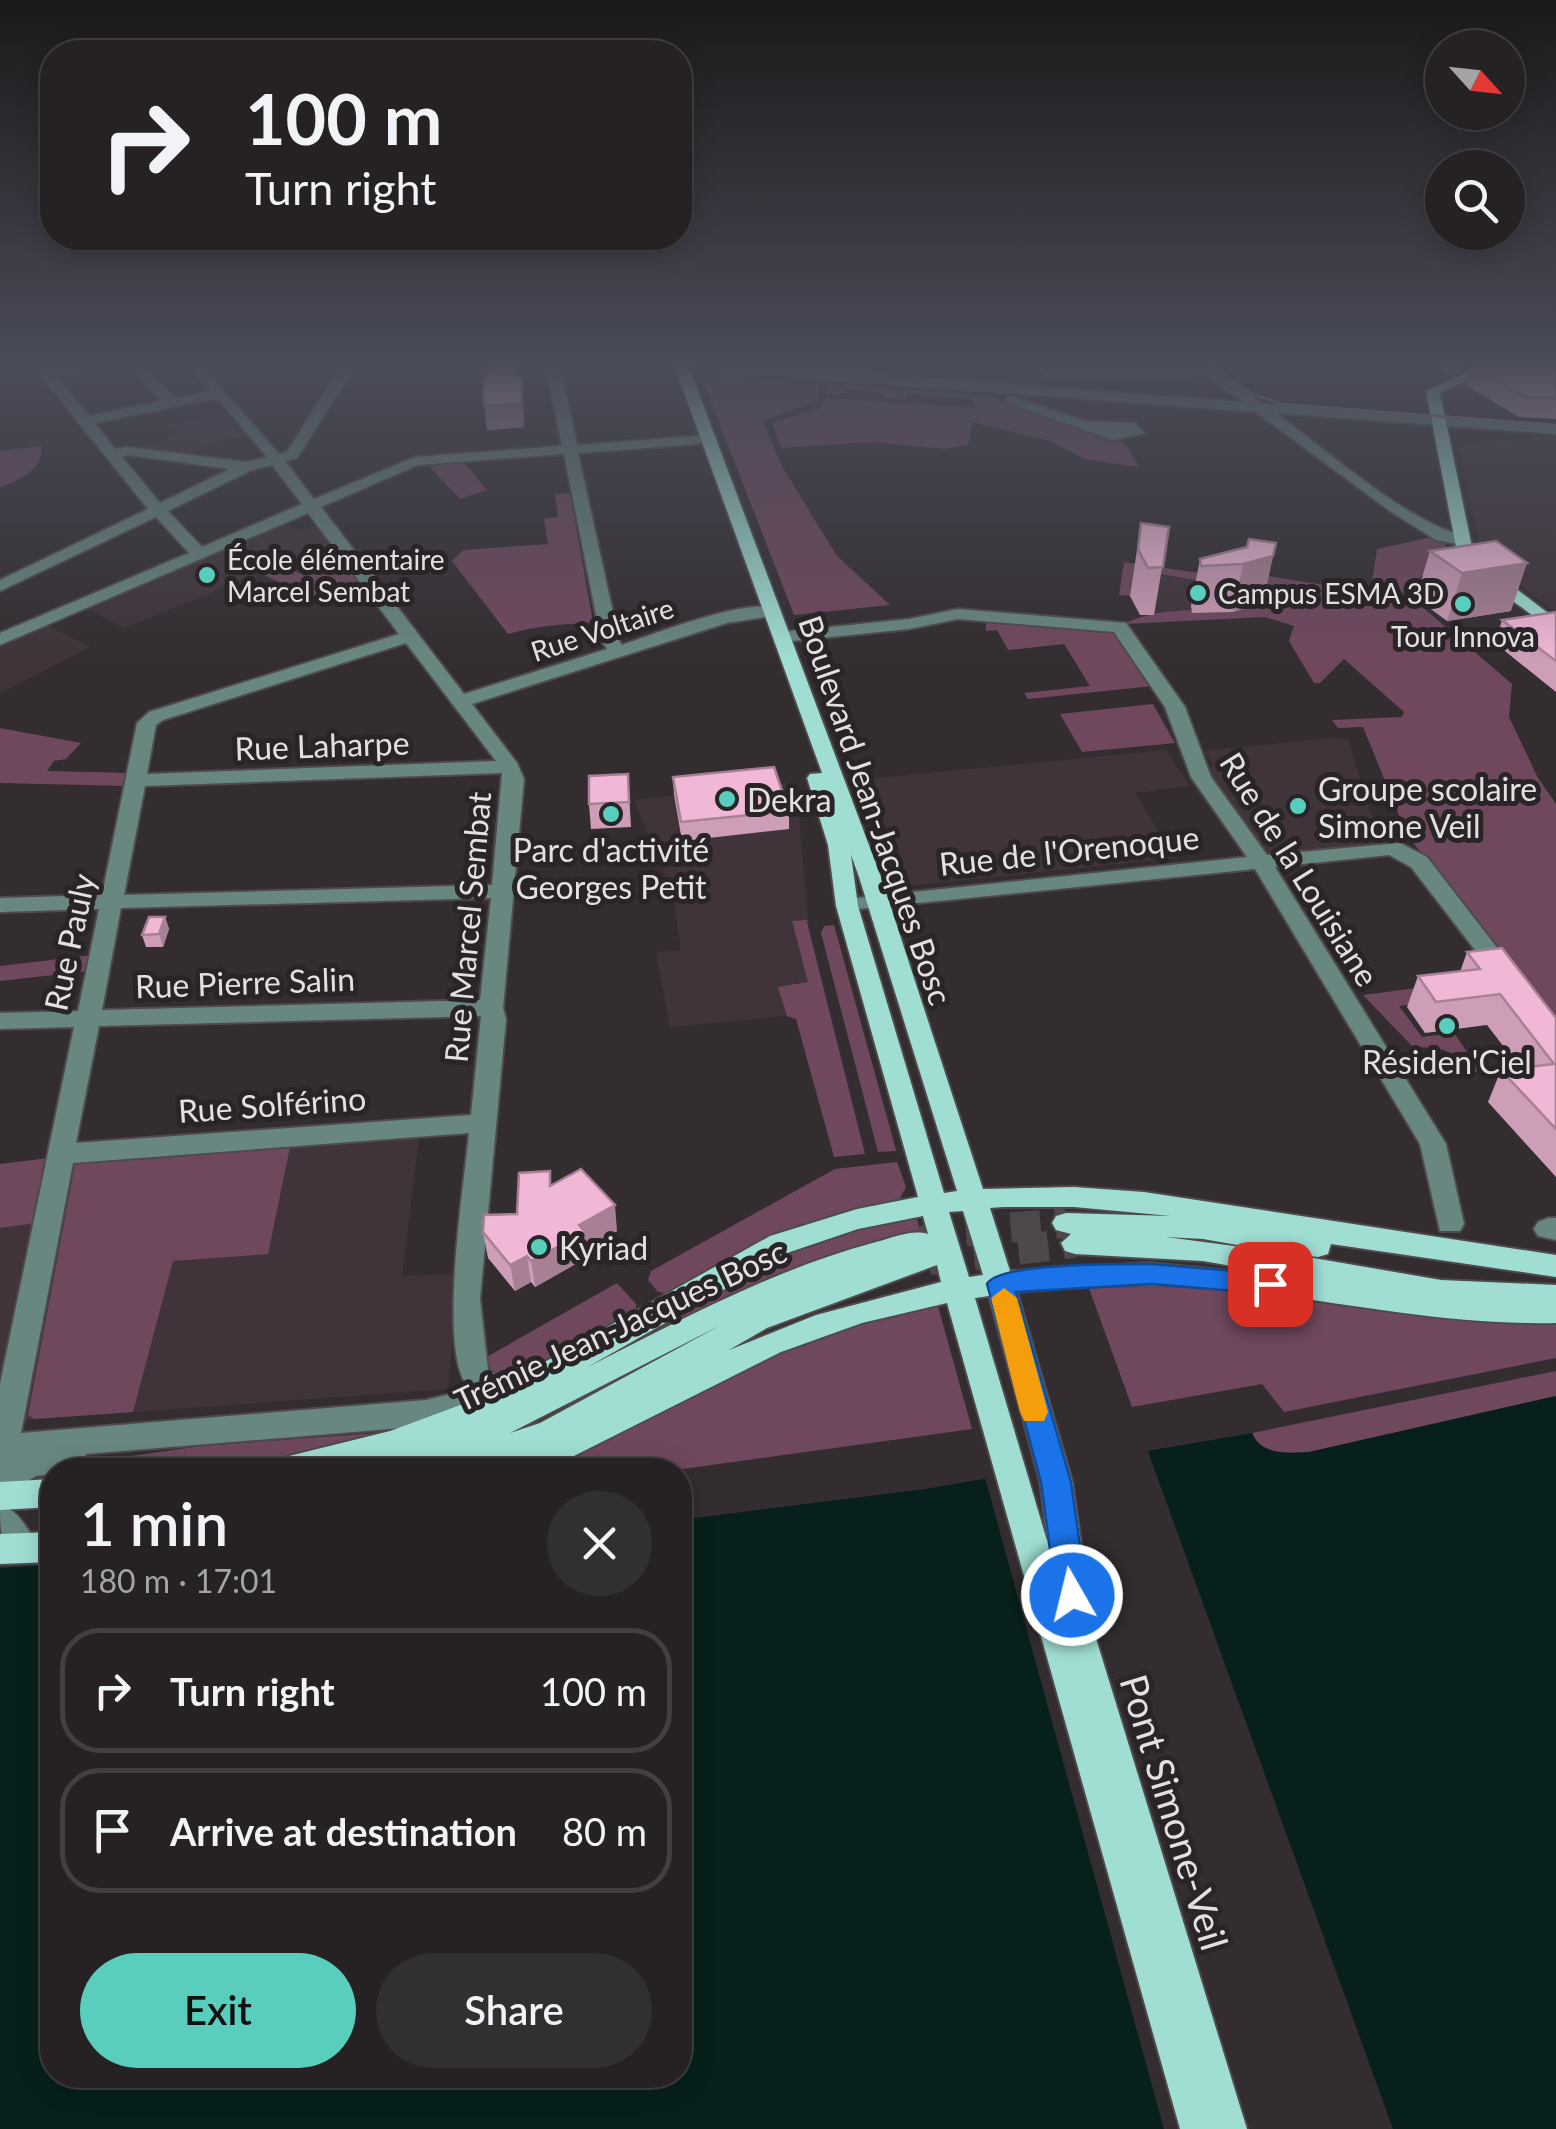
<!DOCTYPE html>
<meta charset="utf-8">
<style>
:root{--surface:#262224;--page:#322f31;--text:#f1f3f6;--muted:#a4a4a6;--line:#423f41;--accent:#5acebc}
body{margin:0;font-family:Lato,sans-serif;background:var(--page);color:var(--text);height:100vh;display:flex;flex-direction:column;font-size:38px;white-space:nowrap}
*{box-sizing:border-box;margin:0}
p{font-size:32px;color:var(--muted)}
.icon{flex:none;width:55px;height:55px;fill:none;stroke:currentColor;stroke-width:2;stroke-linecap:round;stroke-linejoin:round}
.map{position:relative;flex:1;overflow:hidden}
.side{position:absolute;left:40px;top:1458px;width:652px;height:630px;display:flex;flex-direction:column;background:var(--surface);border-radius:40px;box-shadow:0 5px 25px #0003,0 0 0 2px var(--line)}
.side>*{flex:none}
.guide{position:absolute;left:40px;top:40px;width:652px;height:210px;border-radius:40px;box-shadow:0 5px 25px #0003,0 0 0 2px var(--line);background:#262224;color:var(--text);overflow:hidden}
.needle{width:65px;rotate:117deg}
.controls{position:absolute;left:1425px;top:30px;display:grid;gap:20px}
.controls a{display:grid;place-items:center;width:100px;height:100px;border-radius:50%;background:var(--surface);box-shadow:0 5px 25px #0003,0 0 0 2px var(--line);font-size:50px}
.pin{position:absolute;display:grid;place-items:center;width:85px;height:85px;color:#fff;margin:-42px;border-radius:20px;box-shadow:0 5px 15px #0006}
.me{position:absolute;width:110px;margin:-55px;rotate:352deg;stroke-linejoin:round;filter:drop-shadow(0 0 8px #0008)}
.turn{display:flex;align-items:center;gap:35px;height:210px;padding:0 40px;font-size:45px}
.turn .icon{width:130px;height:130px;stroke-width:2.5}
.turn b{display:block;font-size:70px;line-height:85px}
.round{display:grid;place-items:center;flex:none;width:105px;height:105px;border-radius:52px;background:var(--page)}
.overview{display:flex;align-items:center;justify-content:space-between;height:170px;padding:0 40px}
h1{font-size:60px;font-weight:600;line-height:75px}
.button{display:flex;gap:20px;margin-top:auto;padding:20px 40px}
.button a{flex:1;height:115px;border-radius:60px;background:var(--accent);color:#111;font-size:40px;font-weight:600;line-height:115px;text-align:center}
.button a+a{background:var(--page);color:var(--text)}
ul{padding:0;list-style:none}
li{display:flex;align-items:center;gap:30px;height:125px;margin:0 20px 15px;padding:0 20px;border:5px solid var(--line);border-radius:40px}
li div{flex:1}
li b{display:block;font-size:38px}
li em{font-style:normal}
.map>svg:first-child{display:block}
.built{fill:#40343a}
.green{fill:#70485e}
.water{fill:#08201d}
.pier{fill:#332d30}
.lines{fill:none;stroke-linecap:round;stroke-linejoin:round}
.major-tunnel{stroke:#4e484b;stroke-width:30;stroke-dasharray:30 15;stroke-linecap:butt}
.minor-casing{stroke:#4f4a4c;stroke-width:4}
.major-casing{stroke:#4f4a4c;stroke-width:4}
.minor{fill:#698781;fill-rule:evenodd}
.major{fill:#a0ded3;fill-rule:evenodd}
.tram{stroke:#898486;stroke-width:2.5}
.wall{fill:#ce9db8}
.shaded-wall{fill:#a88096}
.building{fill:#f0b7d6;stroke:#a88096;stroke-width:2.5}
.route{fill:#1a73e8;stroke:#114b97;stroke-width:2.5}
.slow{fill:#f59e0b}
.poi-dot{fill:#5acebc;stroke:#292426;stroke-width:4}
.labels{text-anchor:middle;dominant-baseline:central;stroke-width:10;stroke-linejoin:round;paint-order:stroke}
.far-poi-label{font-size:28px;fill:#e4e0e2;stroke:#292426;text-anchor:start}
.far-street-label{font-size:28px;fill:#e4e0e2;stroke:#292426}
.street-label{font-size:32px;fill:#e4e0e2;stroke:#292426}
.poi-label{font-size:32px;fill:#e4e0e2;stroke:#292426;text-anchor:start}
.near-street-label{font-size:38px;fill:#e4e0e2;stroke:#292426}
</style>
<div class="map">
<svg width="1556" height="2129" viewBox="0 0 1556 2129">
<rect width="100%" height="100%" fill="#332d30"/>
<!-- built -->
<g class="built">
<path d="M229,413L247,435L211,443L192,456L148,448L178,433L169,424Z"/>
<path d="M1556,435V613L1482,555L1459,447Z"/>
<path d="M280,525L300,529L316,526L331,545L124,628L86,608Z"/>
<path d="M1133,570L1266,590L1263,603L1233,612L1140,615L1130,596Z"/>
<path d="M47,625L91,647L0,693V645Z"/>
<path d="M1331,738L1348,739L1380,842L1287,857L1268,854L1254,845L1207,775L1213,764L1203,751Z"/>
<path d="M1166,750L1190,786L1135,793L1175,858L897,887L857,780Z"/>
<path d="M796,782L808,920L792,922L809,982L779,987L787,1016L670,1027L657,958V952L681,950L673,894L634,800Z"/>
<path d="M419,1136L402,1276L458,1274L448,1389L0,1422V1164Z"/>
</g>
<!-- green -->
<g class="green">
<path d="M710,376L819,384L818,400L762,421L783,468L837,556L890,605L794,615L702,378Z"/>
<path d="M829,384L987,396L1125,443L1139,467L1084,459L1050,441L972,422L968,445L946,449L870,442L781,448L773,426L776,422L820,408L827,398L975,408L973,399L908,394L905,400L883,398L885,392L844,389L840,395L826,394Z"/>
<path d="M41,446C44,470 19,480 0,487V451Z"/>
<path d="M461,459L487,490L460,499L425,462Z"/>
<path d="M570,493L593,622C560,625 541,625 508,634L452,561L463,550L548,544L544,519L558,517L555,494Z"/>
<path d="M1427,538L1444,541L1447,554L1398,597L1413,599L1512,684L1509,717L1538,778L1556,804V1026L1407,835L1363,727L1338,728L1332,720L1402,717L1404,712L1344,659L1320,683H1314L1289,641L1294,626L1265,617L1124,624C1164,603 1218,615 1262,603L1266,591L1134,570L1130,596L1119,595L1124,562L1267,583L1268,576L1361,591L1362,586L1371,588L1377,549Z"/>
<path d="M344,562L366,591L337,600L323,592L309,597L264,575L286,567L306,576Z"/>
<path d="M986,622L1112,630L1153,686L1028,699L1024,693L1090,686L1064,644L1008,650L997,630L986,631Z"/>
<path d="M1153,704L1175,743L1082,752L1060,714Z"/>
<path d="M0,728L81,743L66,759L54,761L47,771L129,773L126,786L0,783Z"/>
<path d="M808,920L807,922L865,1154L834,1157L796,1019L787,1016L778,987L808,982L792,921Z"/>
<path d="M834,925L896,1150V1151L878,1152L821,933L824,926Z"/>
<path d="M93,955L90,971L0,981V966Z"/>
<path d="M1447,984L1456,997L1399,1006L1422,1037L1454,1033L1480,1071L1470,1072C1451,1050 1442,1046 1414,1048L1363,995Z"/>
<path d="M290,1147L268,1254L173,1261L133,1412L34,1419L28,1415L76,1159Z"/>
<path d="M49,1158L36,1223L0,1228V1164Z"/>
<path d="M897,1162L906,1187L899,1200C810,1220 751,1250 671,1294L658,1292L648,1280L651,1271L835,1169Z"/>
<path d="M916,1215L920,1231L778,1275L524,1401L774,1258L837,1233Z"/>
<path d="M1086,1280H1176L1436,1317L1556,1322V1358L1284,1412L1262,1384L1132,1407Z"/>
<path d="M617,1283L636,1304V1312L511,1383L492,1378L483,1359Z"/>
<path d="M938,1306L972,1429L675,1470H548L791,1348L836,1331Z"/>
<path d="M1556,1371V1396L1309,1452C1288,1453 1261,1456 1252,1433Z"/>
<path d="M377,1433L380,1437L274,1463L86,1470L89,1462L201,1446Z"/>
</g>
<!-- water -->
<path class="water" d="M1556,1396V2129H0V1568L52,1565V2075H680V1520L925,1489L1252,1433C1262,1456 1288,1453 1309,1452Z"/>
<!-- pier -->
<path class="pier" d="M1146,1446L1393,2129H1164L984,1474Z"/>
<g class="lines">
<!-- major-tunnel -->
<g class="major-tunnel">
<path d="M922,1241L957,1232L1066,1223"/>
<path d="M929,1260L1075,1243"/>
</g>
<!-- minor casing -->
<g class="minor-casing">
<g id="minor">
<path d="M30,362H44L50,369L117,362L56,376L89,416L162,401L125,362H139L175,399L211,391L184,362H198L279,454L287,452L344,362H358L297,458L285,461L314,499L415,457L562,446L545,362H559L577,445L698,436L705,440L698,444L578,453L619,640L622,645C652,635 758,593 781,611L778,615L727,623L472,704L517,763L524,779L503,1008L506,1019L480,1299L488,1369L497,1375L534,1380L538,1389L534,1398L499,1400L495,1408L426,1426L86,1454L82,1467L52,1470V1474L36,1476L0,1498V1384L74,1027L0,1029V1013L78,1011L99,909L0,912V898L102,895L137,723L149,712L399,634L308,513L0,645V633L189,553L156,517L0,591V580L148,509ZM217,398L267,457L247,462L128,447L115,449L95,423ZM564,454L601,640L607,649L464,694L321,507L418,465ZM128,455L230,469L160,503L122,457ZM272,465L302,504L202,547L168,511L252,470ZM406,643L496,761L147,774L156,725L163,720ZM502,773L492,885L124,895L145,786ZM491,898L480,1000L102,1010L121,908ZM481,1016L471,1115L76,1143L99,1026ZM469,1133C465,1179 435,1363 471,1389L426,1400L21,1433L73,1163Z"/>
<path d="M644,362H703L1243,402L1205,374L1059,379L1045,376L1037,362H1051L1059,371L1194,366L1190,362H1205L1263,404L1556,426V434L1276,413C1328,451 1407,523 1468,537L1470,540L1462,545L1436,540L1390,511L1256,412L651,366Z"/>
<path d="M1012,396L1084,421L1135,423L1145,433L1113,440L1007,403V397Z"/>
<path d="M958,609L1126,623L1185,707L1211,777L1267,855L1400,843L1427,857L1515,971L1519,976L1515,981H1499L1411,867L1389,855L1275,867L1446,1144L1464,1224L1460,1231H1440L1420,1144L1255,869L839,911L836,906L847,899L1247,857L1191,777L1165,707L1114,632L958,619L909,629L782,642L773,637L782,632L909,619Z"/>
<path d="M1548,1218H1556V1240L1538,1236L1534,1229L1538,1222Z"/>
<path d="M0,1504C18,1510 30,1531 38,1548L33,1559L21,1563C0,1553 0,1528 0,1504Z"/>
</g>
</g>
<!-- major casing -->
<g class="major-casing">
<g id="major">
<path d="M673,362H687L881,877L983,1189L1074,1187L1144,1192L1556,1255V1277L1331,1244L1328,1254L1318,1257L1166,1237L1203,1239L1441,1280L1556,1285V1323C1435,1326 1320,1296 1200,1287C1139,1283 1078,1286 1017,1292L1072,1481L1094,1632L1247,2129H1180L947,1303L862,1323L781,1352L546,1470H496L499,1463L480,1470H423L426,1465L408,1470H357L356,1467L273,1470L278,1460L289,1456L390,1431L482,1397L770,1236L857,1209L918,1197L836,906L828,845L807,778L810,774L822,773ZM851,855L859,877L957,1191L944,1193L858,906ZM1003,1207H1074L1171,1216L1066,1213L1056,1216L1052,1223L1056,1230L1071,1234L1061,1243L1065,1251L1075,1254L1203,1261L1294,1277L1149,1263L1010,1271L990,1208ZM963,1211L983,1275L969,1277L949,1212ZM923,1216L928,1234C912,1229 892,1238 876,1242C772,1270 681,1320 586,1368L790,1252L858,1229ZM937,1265L941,1282L816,1315L729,1350L767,1328ZM989,1296L1040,1481L1048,1544L975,1298ZM721,1325L540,1423L510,1433Z"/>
<path d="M1488,362H1506L1440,393L1472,547L1482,563L1556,619V632L1469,570L1456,547L1426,391Z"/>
<path d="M52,1479V1507L0,1510V1482Z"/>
<path d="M52,1532V1562L0,1564V1534Z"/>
</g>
</g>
<!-- minor -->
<use href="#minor" class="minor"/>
<!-- major -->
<use href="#major" class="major"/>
<!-- tram -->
<path class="tram" d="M1207,362L1252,394L1282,404L1556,425"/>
</g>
<!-- wall -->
<g class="wall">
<path d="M484,362H515L518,378H522L524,427L487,430L488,373Z"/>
<path d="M749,362H788V365Z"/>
<path d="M1426,362H1556V419L1519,417L1465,385L1471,366L1450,376Z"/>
<path d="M1141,523L1169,527L1154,615H1140L1130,596Z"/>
<path d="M1496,541L1511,611L1447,621L1416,598L1430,551Z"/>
<path d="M1247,547L1263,603L1233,612L1192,613L1191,606L1200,559Z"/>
<path d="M1556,612V692L1495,643L1502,620Z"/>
<path d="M628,775L631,827L591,829L589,804Z"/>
<path d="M673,777L789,811V829L682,841L674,795Z"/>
<path d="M165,917L169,929L163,947H146L142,935Z"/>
<path d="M1467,952L1556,1018V1177L1488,1102L1501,1070L1520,1068L1487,1025L1425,1033L1407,1007L1418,976L1460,972Z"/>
<path d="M552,1184L617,1231L587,1248L588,1257L535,1287L531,1282L515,1291L488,1258L483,1232L517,1214Z"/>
</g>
<!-- shaded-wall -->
<g class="shaded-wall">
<path d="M1453,362H1479L1450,376Z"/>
<path d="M522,378L524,427L487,430L484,406Z"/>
<path d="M1276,543L1263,603L1233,612L1243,564Z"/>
<path d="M1527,563L1511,611L1447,621L1462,573Z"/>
<path d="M165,917L169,929L163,947L159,934Z"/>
<path d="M615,1205L617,1231L587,1248L588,1257L535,1287L531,1261L579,1225Z"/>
<path d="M527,1256L531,1282L515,1291L510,1265Z"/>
</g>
<!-- building -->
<g class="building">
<path d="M489,362H515L518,378H522V403L484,406L483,374L492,373Z"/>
<path d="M1478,362H1556V398L1526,397L1471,365Z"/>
<path d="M1141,523L1169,527L1163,567L1148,568L1138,549Z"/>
<path d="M1249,539L1276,543L1273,556L1243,564L1201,566L1200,559L1247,547Z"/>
<path d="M1496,541L1527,563L1462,573L1430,551Z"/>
<path d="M1556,613V661L1502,620L1556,612Z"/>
<path d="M774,767L789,811L681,822L673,777Z"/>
<path d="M628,774L629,802L589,804V776Z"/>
<path d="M149,917H165L159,934L142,935Z"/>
<path d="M1502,948L1556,1018V1129L1501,1070L1554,1064L1500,994L1436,1002L1418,976L1480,969L1467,952Z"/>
<path d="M581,1169L615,1205L579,1225L585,1232L531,1261L527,1256L510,1265L483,1232L484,1215L517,1214L519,1173L550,1171V1186Z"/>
</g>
<!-- sky -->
<linearGradient id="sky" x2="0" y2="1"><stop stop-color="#1c191a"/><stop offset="0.55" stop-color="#4a4c59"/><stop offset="1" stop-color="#4a4c59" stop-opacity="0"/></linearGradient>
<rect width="1556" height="660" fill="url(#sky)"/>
<!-- route -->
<path class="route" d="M1152,1264L1270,1274L1283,1284L1270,1294L1152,1284L1016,1292L1071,1482L1087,1595L1083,1605L1072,1609L1061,1605L1056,1595L1041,1482L987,1284C999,1262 1124,1264 1152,1264Z"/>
<!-- slow -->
<path class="slow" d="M1004,1288L1017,1298L1048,1412L1044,1421H1024L1020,1412L991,1298Z"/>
<!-- markers -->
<g class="poi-dot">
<circle cx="207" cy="575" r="10"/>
<circle cx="1198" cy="593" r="10"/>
<circle cx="1463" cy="604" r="10"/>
<circle cx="727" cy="799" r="10"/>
<circle cx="1298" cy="806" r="10"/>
<circle cx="611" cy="814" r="10"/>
<circle cx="1447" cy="1026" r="10"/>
<circle cx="539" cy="1247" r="10"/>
</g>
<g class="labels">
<!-- far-poi labels -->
<g class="far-poi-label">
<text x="227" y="559">École élémentaire<tspan x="227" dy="32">Marcel Sembat</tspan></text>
<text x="1218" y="593">Campus ESMA 3D</text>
<text x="1463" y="636" text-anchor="middle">Tour Innova</text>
</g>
<!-- far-street labels -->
<g class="far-street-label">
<text transform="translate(602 629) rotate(-18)">Rue Voltaire</text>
</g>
<!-- street labels -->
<g class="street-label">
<text transform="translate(322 745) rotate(-2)">Rue Laharpe</text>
<text transform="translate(876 810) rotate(71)">Boulevard Jean-Jacques Bosc</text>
<text transform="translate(1069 850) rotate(-6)">Rue de l'Orenoque</text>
<text transform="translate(1300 869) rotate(58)">Rue de la Louisiane</text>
<text transform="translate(467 927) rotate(-85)">Rue Marcel Sembat</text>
<text transform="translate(69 942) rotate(-78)">Rue Pauly</text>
<text transform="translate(245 982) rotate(-2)">Rue Pierre Salin</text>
<text transform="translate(272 1104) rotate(-4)">Rue Solférino</text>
<text transform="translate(620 1325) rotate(-25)">Trémie Jean-Jacques Bosc</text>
</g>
<!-- poi labels -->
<g class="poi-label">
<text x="1318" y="788">Groupe scolaire<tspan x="1318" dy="37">Simone Veil</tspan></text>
<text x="747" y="799">Dekra</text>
<text x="611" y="849" text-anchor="middle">Parc d'activité<tspan x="611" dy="37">Georges Petit</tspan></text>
<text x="1447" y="1061" text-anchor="middle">Résiden'Ciel</text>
<text x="559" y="1247">Kyriad</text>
</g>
<!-- near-street labels -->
<g class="near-street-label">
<text transform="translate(1175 1812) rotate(73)">Pont Simone-Veil</text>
</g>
</g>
</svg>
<div class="controls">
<a><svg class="needle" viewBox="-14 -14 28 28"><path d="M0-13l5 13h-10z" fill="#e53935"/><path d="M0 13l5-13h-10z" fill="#a4a4a6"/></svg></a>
<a><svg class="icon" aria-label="search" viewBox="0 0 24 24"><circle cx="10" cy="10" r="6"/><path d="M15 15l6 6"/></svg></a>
</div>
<div class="pin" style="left:1270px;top:1284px;background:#d93025"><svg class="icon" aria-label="arrive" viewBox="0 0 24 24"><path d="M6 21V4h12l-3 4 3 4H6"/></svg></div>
<svg class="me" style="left:1072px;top:1595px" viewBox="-20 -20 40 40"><circle r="17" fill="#1a73e8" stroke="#fff" stroke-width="3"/><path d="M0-11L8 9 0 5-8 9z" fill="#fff"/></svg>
<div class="guide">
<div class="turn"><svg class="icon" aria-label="right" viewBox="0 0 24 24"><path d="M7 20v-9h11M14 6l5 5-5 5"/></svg><div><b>100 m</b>Turn right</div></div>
</div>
<section class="side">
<div class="overview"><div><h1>1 min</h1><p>180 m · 17:01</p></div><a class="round"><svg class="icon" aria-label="close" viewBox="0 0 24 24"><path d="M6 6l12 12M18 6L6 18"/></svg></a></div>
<ul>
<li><svg class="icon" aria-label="right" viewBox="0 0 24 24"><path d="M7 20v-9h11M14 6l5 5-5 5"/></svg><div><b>Turn right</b></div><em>100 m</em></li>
<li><svg class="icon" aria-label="arrive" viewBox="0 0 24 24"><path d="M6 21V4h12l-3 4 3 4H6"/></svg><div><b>Arrive at destination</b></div><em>80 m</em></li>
</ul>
<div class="button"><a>Exit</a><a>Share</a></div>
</section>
</div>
